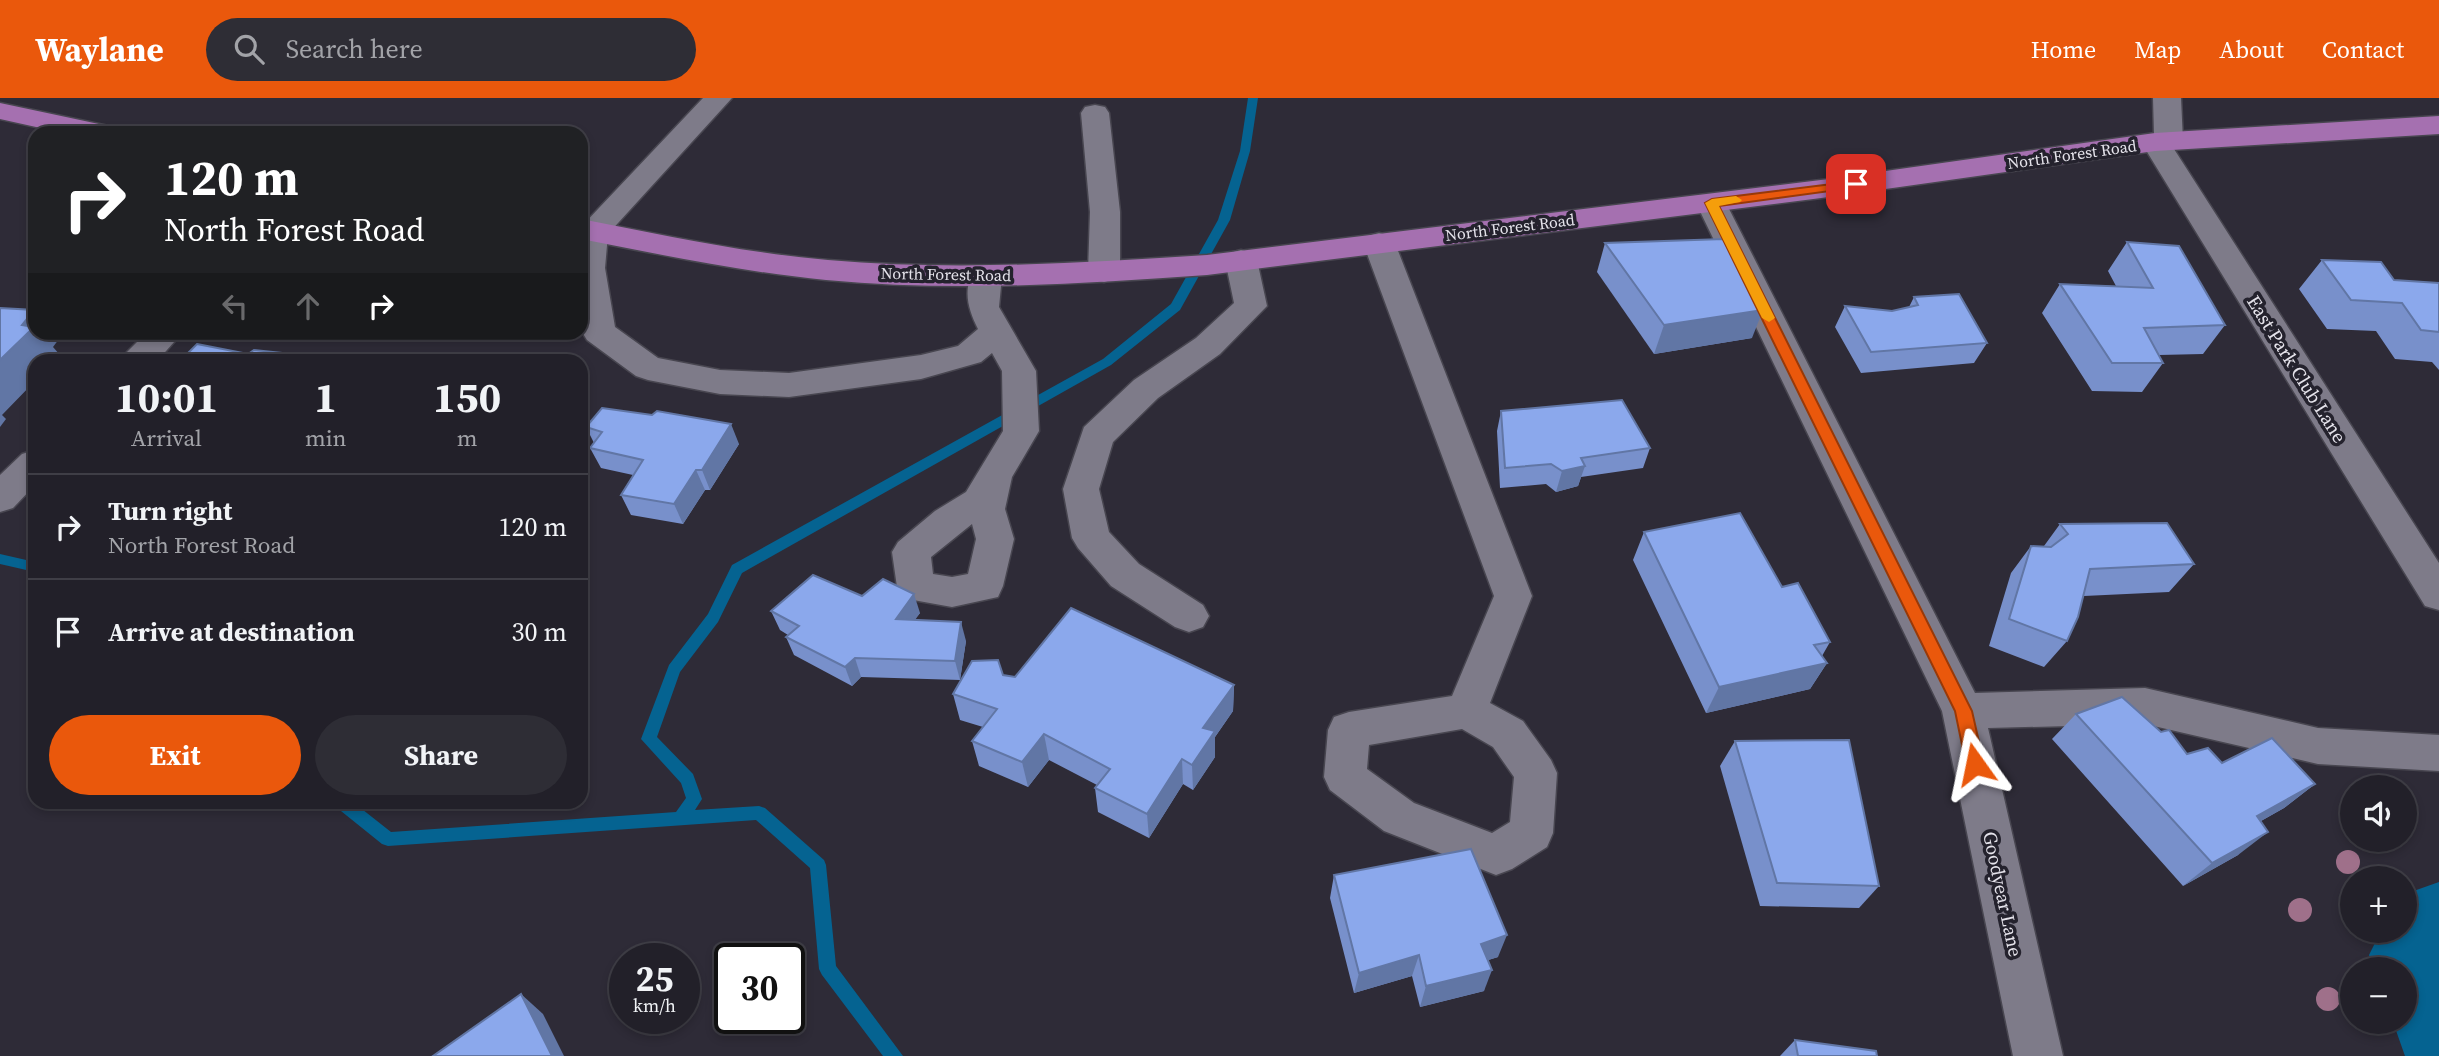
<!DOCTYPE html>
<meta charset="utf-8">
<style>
:root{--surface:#222029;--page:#2e2d35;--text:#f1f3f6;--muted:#a2a3a8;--line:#3f3e46;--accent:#ea580c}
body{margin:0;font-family:"Source Serif 4",serif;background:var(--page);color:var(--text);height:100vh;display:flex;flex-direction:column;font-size:26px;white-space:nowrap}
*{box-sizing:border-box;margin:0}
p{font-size:23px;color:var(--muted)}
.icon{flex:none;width:38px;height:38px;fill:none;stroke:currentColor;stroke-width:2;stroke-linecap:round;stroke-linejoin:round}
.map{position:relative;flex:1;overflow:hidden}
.side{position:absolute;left:28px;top:256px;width:560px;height:455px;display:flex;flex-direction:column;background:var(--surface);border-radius:21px;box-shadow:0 4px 10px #0003,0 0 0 2px var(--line)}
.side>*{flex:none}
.guide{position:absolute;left:28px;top:28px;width:560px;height:214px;border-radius:21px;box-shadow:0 4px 10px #0003,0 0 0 2px var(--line);background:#202124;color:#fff;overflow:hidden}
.tools{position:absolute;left:2340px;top:677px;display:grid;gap:14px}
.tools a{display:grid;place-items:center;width:77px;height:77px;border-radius:50%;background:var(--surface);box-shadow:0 4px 10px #0003,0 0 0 2px var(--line);font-size:35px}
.speed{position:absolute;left:609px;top:845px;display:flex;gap:14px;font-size:35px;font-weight:700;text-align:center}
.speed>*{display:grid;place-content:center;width:91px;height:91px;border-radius:50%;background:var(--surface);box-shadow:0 4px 10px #0003,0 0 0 2px var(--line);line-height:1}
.speed small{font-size:18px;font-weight:400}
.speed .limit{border:4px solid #111;border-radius:10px;background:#fff;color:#111}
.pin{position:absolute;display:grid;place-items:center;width:60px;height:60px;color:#fff;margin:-30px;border-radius:14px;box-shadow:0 4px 10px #0006}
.me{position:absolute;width:77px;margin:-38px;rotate:348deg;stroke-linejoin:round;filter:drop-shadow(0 0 5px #0008)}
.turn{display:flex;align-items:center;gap:24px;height:147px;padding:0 21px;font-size:32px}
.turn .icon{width:91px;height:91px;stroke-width:2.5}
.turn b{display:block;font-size:49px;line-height:60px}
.lanes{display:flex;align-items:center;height:66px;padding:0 21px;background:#0003;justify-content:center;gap:35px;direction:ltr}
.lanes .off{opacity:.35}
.eta{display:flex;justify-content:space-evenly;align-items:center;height:119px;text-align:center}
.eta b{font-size:42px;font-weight:700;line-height:49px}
.primary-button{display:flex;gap:14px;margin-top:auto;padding:14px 21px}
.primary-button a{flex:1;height:80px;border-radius:42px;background:var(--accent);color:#fff;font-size:28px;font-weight:700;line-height:80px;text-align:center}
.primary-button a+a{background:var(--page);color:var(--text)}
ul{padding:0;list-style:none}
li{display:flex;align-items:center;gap:21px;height:105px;padding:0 21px;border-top:2px solid var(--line)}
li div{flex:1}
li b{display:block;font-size:26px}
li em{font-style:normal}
header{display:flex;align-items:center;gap:42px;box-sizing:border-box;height:98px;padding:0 35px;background:var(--accent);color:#fff}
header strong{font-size:33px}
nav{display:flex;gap:38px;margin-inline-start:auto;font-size:24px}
.search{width:490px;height:63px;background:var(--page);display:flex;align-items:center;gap:18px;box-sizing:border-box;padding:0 24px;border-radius:38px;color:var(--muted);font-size:26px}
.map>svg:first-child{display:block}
.water{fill:#056391}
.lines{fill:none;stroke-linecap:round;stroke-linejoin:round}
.stream{fill:#056391;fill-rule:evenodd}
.minor-casing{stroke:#484650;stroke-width:3}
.major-casing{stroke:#484650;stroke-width:3}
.minor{fill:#7e7b89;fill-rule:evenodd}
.major{fill:#a570b0;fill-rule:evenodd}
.tree{fill:#9f708a}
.wall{fill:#7890cb}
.shaded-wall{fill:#6176a5}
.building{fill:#8ba8ec;stroke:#6176a5;stroke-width:2}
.route{fill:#ea580c;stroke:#983908;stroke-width:2}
.slow{fill:#f59e0b}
.labels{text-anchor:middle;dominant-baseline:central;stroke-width:7;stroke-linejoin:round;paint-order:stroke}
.far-street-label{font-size:16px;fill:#e5e3eb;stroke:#24222d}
.street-label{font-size:19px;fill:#e5e3eb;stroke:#24222d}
</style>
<header>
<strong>Waylane</strong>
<div class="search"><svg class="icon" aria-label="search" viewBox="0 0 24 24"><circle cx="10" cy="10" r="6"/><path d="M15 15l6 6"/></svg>Search here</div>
<nav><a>Home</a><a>Map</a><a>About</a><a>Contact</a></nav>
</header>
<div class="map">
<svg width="2439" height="958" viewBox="0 0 2439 958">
<rect width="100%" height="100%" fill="#2e2b37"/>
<!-- water -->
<path class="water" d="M2439,784V958H2405L2393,924H2404V872L2374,871L2369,857L2381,833H2404L2405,796Z"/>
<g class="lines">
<!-- stream -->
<g class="stream">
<path d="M1248,0H1258L1250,53L1230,122L1180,212L1111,267L742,475L718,524L680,574L657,639L693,676L702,701L695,712L759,708L765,710L824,762L826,767L836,868L903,958H883L822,877L819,871L810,770L756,722L388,748L382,746L336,709L334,704H353L391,734L676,714L686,700L681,685L641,641L669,567L708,516L732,467L1103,261L1171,206L1218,122L1240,53Z"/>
<path d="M0,456L35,464V474L0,466Z"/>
</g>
<!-- minor casing -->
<g class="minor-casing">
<g id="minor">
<path d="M703,0H732L608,136L605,170L615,229L658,260L720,272L789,275L921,257L958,248L978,231C968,211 962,191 975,171L986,168L997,171L1002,178L999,209L1036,273L1039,333L1012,379L1005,411L1014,441L1003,488L998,499L952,509L902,500L897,489L892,454L898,444L935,413L966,394L1003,333L1002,273L992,255L981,264L921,281L789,299L720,296L648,282L636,278L587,242L582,234L581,129ZM972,426L976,441L968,476L952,479L933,476L931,459Z"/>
<path d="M2153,0H2181L2183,43L2179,49L2174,51L2439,465V512L2425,508L2141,44L2145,38L2154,36Z"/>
<path d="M1095,7L1105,9L1109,15L1120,114V174L1115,181L1104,184L1093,181L1088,174L1090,114L1081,15L1085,9Z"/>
<path d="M1711,96L1722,98L1726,105L1975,595L2145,590L2318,630L2439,637V673L2318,666L2145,626L1988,630L2063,958H2013L1942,613L1696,105L1700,98Z"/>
<path d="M1379,135L1390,138L1395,145L1532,498L1490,605L1523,623L1551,662L1557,675L1553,735L1547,749L1512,771L1496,777L1384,733L1330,692L1324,679L1328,632L1334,619L1349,614L1452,598L1494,498L1363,145L1368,138ZM1462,631L1493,649L1514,679L1510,724L1492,735L1414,705L1367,671L1369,647Z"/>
<path d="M1241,152L1252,155L1257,162L1267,208L1220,256L1158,300L1113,344L1099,391L1109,434L1139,466L1203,507L1209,518L1203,529L1189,534L1175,529L1111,488L1078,450L1072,440L1063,391L1084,329L1134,282L1196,240L1234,205L1225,162L1230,155Z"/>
<path d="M147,234H183L158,262H122L127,254Z"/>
<path d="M35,352V387L13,410L0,414V377L22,356Z"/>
</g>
</g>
<!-- major casing -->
<g class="major-casing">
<g id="major">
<path d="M0,5L113,29L117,35H63L0,21Z"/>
<path d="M2439,18V36L2155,53L1829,99L1207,177C1080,186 953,194 826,182C744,174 662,157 581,141V121C663,137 745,155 828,162C955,173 1081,165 1207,157L1829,81L2155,35Z"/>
</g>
</g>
<!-- minor -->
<use href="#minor" class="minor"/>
<!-- major -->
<use href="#major" class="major"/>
</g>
<!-- trees -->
<g class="tree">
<circle cx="2348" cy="764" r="12"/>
<circle cx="2300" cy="812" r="12"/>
<circle cx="2328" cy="901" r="12"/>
</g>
<!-- wall -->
<g class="wall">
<path d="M2127,144L2225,227L2203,256L2159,257L2163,265L2142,294L2092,293L2042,215L2060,186L2116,188L2108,173Z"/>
<path d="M1605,145L1752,240L1654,256L1597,174Z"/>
<path d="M2322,162L2394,182L2439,185V272L2432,264L2395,261L2376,233L2327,231L2299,191Z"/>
<path d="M1914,199L1987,245L1974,265L1861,275L1835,229L1845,208L1892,213L1909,209Z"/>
<path d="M1501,313L1650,350L1643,370L1581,379L1578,388L1556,394L1546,386L1500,390L1497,333Z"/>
<path d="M586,329L739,346L710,392H705L683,426L631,417L621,397L633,377L601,370L590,350L594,345Z"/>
<path d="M2060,426L2194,466L2169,494L2084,498L2067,543L2044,569L1989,548L2011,475L2031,448H2044Z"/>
<path d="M1644,434L1782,489L1830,544L1822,558L1827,565L1810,591L1706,615L1633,462Z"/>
<path d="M862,498L920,515L915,521L966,543L960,582L861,579L852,588L794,557L786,539L788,537L780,532L771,513Z"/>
<path d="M1015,579L1234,587L1233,613L1215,639V659L1193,692L1183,686L1149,740L1098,714L1095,690L1097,687L1049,662L1028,689L979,668L972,643L983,629L960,622L953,596Z"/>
<path d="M2076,616L2187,656L2222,665L2315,686L2284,710L2261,723L2238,757L2183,788L2052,641Z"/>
<path d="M1735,643L1879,788L1859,810L1760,808L1720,668Z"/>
<path d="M1334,777L1498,859L1488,862L1484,893L1420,909L1412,878L1354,895L1330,800Z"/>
<path d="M1795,942L1877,958H1780Z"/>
</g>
<!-- shaded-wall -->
<g class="shaded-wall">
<path d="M34,212L35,214V234H54L59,241L53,249L60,257L55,262H35V283L2,317L6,321L0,329V262L22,227Z"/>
<path d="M1763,212L1752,240L1654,256L1664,227Z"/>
<path d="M302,257L306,262H298Z"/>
<path d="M731,326L739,346L710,392L702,372Z"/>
<path d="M1585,368L1578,388L1556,394L1562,373Z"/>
<path d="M696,372L705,392L683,426L674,406Z"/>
<path d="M914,496L920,515L902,540L896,521Z"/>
<path d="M961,524L966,543L960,582L955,563Z"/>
<path d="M855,560L861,579L852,588L845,569Z"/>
<path d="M1827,565L1810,591L1706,615L1719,589Z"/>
<path d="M1234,587L1233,613L1215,639V659L1193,692L1192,667L1203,630Z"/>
<path d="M1044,636L1049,662L1028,689L1022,664Z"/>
<path d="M1182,661L1183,686L1149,740L1147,716Z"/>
<path d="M2315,686L2284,710L2227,742L2257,718Z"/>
<path d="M2268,734L2238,757L2183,788L2212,765Z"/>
<path d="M1507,837L1498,859L1473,867L1481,846Z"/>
<path d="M1419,857L1412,878L1354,895L1359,875Z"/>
<path d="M1492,872L1484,893L1420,909L1426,888Z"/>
<path d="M521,896L543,916L564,958H552Z"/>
</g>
<!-- building -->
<g class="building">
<path d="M1724,141L1763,212L1664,227L1605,145Z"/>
<path d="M2127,144L2179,148L2225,227L2144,230L2163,265H2112L2060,186L2153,190Z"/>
<path d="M2322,162L2381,164L2394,182L2439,185V234L2421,232L2402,205L2351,202Z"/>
<path d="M1959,196L1987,245L1871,254L1845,208L1892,213L1918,207L1914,199Z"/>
<path d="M0,210L34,212L22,227L34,229L0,262Z"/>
<path d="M197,246L248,256L254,252L302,257L298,262H181Z"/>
<path d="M1622,302L1650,350L1581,360L1585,368L1562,373L1551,366L1505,370L1501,313Z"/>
<path d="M602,310L652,317L657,313L731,326L702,372H696L674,406L621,397L643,362L590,350L602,334L586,329Z"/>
<path d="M1740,415L1782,489L1798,485L1830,544L1814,547L1827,565L1719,589L1644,434Z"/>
<path d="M2167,425L2194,466L2090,471L2078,519L2067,543L2009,521L2031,448L2051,449L2068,436L2060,426Z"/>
<path d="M813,477L862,498L883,481L914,496L896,521L961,524L955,563L855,560L845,569L786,539L799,528L771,513Z"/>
<path d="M1071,510L1234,587L1203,630L1215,633L1192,667L1182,661L1147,716L1095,690L1110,671L1044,636L1022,664L972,643L997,611L953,596L972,563L998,562L1003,577L1015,579Z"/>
<path d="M2122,599L2161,634L2169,632L2187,656L2208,650L2222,665L2272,640L2315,686L2257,718L2268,734L2212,765L2076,616Z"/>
<path d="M1849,642L1879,788L1777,785L1735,643Z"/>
<path d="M1471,751L1507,837L1481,846L1492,872L1426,888L1419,857L1359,875L1334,777Z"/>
<path d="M521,896L552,958H433Z"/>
<path d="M1795,942L1876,953L1877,958H1798Z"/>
</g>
<!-- route -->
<path class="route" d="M1856,83L1860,84V89L1719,108L1972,613L1984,666L1981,672L1975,674L1969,672L1966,666L1955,613L1705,105L1712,101Z"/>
<!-- slow -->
<path class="slow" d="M1736,98L1742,102L1740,104L1719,108L1775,220L1769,224L1762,220L1705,105L1712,101Z"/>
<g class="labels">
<!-- far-street labels -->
<g class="far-street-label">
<text transform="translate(2072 56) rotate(-8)">North Forest Road</text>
<text transform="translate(1510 129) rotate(-7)">North Forest Road</text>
<text transform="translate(946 176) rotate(1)">North Forest Road</text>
</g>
<!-- street labels -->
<g class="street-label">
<text transform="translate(2297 271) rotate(58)">East Park Club Lane</text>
<text transform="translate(2003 796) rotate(78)">Goodyear Lane</text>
</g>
</g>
</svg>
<div class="tools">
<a><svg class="icon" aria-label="sound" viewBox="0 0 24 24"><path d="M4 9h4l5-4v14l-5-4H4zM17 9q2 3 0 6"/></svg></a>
<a>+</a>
<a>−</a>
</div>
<div class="speed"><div>25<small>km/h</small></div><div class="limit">30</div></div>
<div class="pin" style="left:1856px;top:86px;background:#d93025"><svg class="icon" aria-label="arrive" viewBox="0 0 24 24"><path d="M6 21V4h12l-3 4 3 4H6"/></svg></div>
<svg class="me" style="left:1975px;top:666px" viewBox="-20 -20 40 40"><path d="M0-17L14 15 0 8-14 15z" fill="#ea580c" stroke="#fff" stroke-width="4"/></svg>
<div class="guide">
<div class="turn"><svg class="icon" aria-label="right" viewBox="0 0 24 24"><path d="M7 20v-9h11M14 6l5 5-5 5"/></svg><div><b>120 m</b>North Forest Road</div></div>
<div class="lanes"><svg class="icon off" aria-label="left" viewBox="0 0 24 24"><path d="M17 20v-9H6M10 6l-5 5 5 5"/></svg><svg class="icon off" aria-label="ahead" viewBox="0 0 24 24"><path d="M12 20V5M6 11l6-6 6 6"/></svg><svg class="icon" aria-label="right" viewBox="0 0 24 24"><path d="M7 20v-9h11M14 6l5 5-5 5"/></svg></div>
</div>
<section class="side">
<div class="eta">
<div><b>10:01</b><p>Arrival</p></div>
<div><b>1</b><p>min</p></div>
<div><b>150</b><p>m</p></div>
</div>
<ul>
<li><svg class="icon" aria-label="right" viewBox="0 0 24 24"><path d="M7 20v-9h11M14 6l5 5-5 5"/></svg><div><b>Turn right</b><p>North Forest Road</p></div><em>120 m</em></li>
<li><svg class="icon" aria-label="arrive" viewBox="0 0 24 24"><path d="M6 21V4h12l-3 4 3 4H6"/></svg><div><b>Arrive at destination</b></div><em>30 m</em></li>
</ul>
<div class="primary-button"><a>Exit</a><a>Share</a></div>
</section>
</div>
